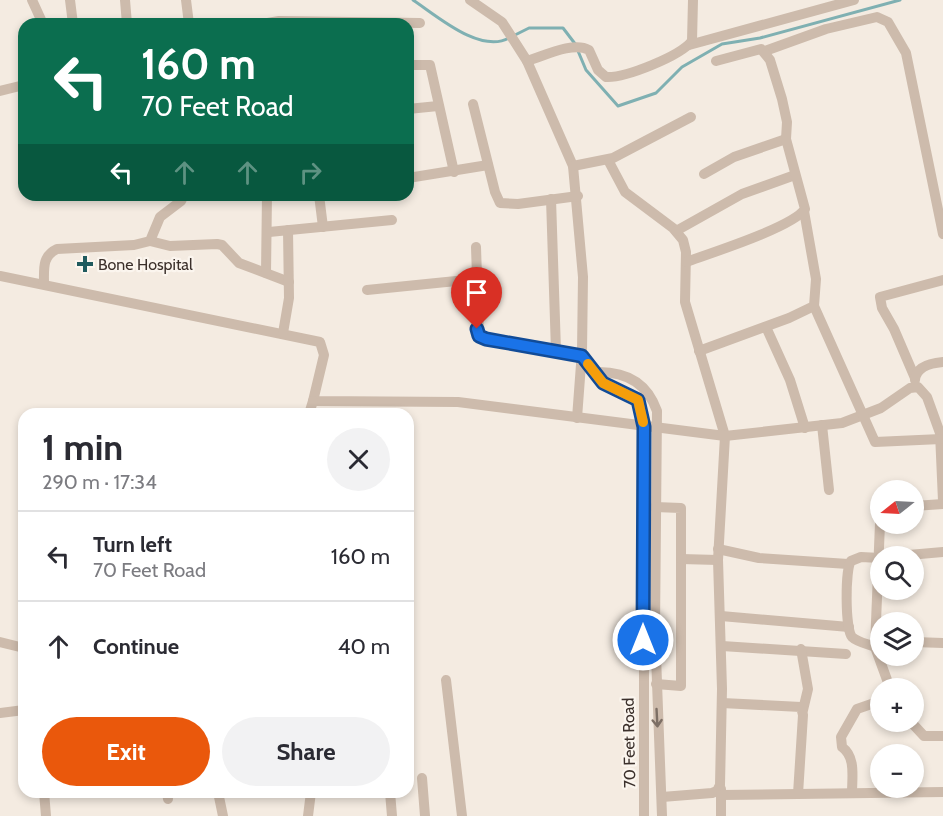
<!DOCTYPE html>
<meta charset="utf-8">
<style>
:root{--surface:#fff;--page:#f2f2f3;--text:#2b2b33;--muted:#7c7c81;--line:#e1e1e2;--accent:#ea580c}
body{margin:0;font-family:Cabin,sans-serif;background:var(--page);color:var(--text);height:100vh;display:flex;flex-direction:column;font-size:22px;white-space:nowrap}
*{box-sizing:border-box;margin:0}
p{font-size:20px;color:var(--muted)}
.icon{flex:none;width:33px;height:33px;fill:none;stroke:currentColor;stroke-width:2;stroke-linecap:round;stroke-linejoin:round}
.map{position:relative;flex:1;overflow:hidden}
.panel{position:absolute;left:18px;top:408px;width:396px;height:390px;display:flex;flex-direction:column;background:var(--surface);border-radius:18px;box-shadow:0 3px 9px #0003}
.panel>*{flex:none}
.hud{position:absolute;left:18px;top:18px;width:396px;height:183px;border-radius:18px;box-shadow:0 3px 9px #0003;background:#0b6e4f;color:#fff;overflow:hidden}
.needle{width:39px;rotate:252deg}
.buttons{position:absolute;left:870px;top:480px;display:grid;gap:12px}
.buttons a{display:grid;place-items:center;width:54px;height:54px;border-radius:50%;background:var(--surface);box-shadow:0 3px 9px #0003;font-size:30px}
.pin{position:absolute;display:grid;place-items:center;width:51px;height:51px;color:#fff;margin:-62px -26px;border-radius:50% 50% 50% 0;rotate:-45deg;box-shadow:0 0 6px #0007}
.pin .icon{rotate:45deg}
.me{position:absolute;width:66px;margin:-33px;rotate:0deg;stroke-linejoin:round;filter:drop-shadow(0 0 4px #0008)}
.turn{display:flex;align-items:center;gap:21px;height:126px;padding:0 24px;font-size:27px}
.turn .icon{width:78px;height:78px;stroke-width:2.5}
.turn b{display:block;font-size:42px;line-height:51px}
.lanes{display:flex;align-items:center;height:57px;padding:0 24px;background:#0003;justify-content:center;gap:30px;direction:ltr}
.lanes .off{opacity:.35}
.round{display:grid;place-items:center;flex:none;width:63px;height:63px;border-radius:32px;background:var(--page)}
.headline{display:flex;align-items:center;justify-content:space-between;height:102px;padding:0 24px}
h1{font-size:36px;font-weight:700;line-height:45px}
.action{display:flex;gap:12px;margin-top:auto;padding:12px 24px}
.action a{flex:1;height:69px;border-radius:36px;background:var(--accent);color:#fff;font-size:24px;font-weight:700;line-height:69px;text-align:center}
.action a+a{background:var(--page);color:var(--text)}
ul{padding:0;list-style:none}
li{display:flex;align-items:center;gap:18px;height:90px;padding:0 24px;border-top:2px solid var(--line)}
li div{flex:1}
li b{display:block;font-size:22px}
li em{font-style:normal}
.map>svg:first-child{display:block}
.lines{fill:none;stroke-linecap:round;stroke-linejoin:round}
.stream{stroke:#7fb0b2;stroke-width:3}
.minor{stroke:#cdbbac;stroke-width:10}
.oneway{stroke:#7d6f65}
.route-casing{stroke:#114b97;stroke-width:15}
.route{stroke:#1a73e8;stroke-width:10}
.slow{stroke:#f59e0b;stroke-width:10}
.poi-dot{fill:#1f5a5e;stroke:#fbf5ee;stroke-width:2}
.labels{text-anchor:middle;dominant-baseline:central;stroke-width:4.5;stroke-linejoin:round;paint-order:stroke}
.poi-label{font-size:16px;fill:#3b302b;stroke:#fbf5ee;text-anchor:start}
.street-label{font-size:16px;fill:#3b302b;stroke:#fbf5ee}
</style>
<div class="map">
<svg width="943" height="816" viewBox="0 0 943 816">
<rect width="100%" height="100%" fill="#f4ebe1"/>
<g class="lines">
<!-- stream -->
<g class="stream">
<path d="M413,0C437,16 480,54 509,38"/>
<path d="M515,35L529,28H563L576,45"/>
<path d="M578,51L586,70L618,106L656,93L682,67L722,44L760,38L900,0"/>
</g>
<!-- minor -->
<g class="minor">
<path d="M32,0L43,24"/>
<path d="M70,0L73,24"/>
<path d="M125,0L127,24"/>
<path d="M186,0L189,24"/>
<path d="M470,0L502,22L527,61L573,166L583,277L582,351L577,418"/>
<path d="M262,24L279,21L420,23"/>
<path d="M689,45L854,0"/>
<path d="M765,51L826,29L877,17L888,22L906,53L943,234"/>
<path d="M527,61C544,56 573,41 589,50L598,70L606,77C626,78 680,56 692,41L693,0"/>
<path d="M408,65H430L454,172"/>
<path d="M0,91L24,85"/>
<path d="M473,104L495,192L500,203L518,204L578,196"/>
<path d="M408,109L438,106"/>
<path d="M608,160L625,192L673,228L683,240L686,252L685,302L725,436L718,560L722,689L720,785L717,791L712,793L662,797"/>
<path d="M573,166L613,158L691,117"/>
<path d="M704,174L734,157L786,139"/>
<path d="M408,178L488,165"/>
<path d="M319,195L323,227"/>
<path d="M551,199L556,351"/>
<path d="M676,231L742,194L795,175"/>
<path d="M269,232L392,220"/>
<path d="M150,241L170,246L217,244L222,245L239,263L289,282"/>
<path d="M476,247L479,336L582,356C588,363 594,377 602,383C627,401 639,386 644,427V816"/>
<path d="M686,262C711,253 793,227 805,209L786,139L787,122L782,99L770,60L761,49L716,61"/>
<path d="M266,273L267,195"/>
<path d="M0,276L320,342L324,355L313,401L458,402L725,436L842,423L881,408L910,388L918,387L927,397L940,433L943,501"/>
<path d="M44,284C44,269 42,256 57,249L134,245L150,241L160,217L181,201L184,195"/>
<path d="M367,290L476,279"/>
<path d="M814,306L875,442L941,439"/>
<path d="M766,327L790,380L805,428"/>
<path d="M283,333L289,298L288,230"/>
<path d="M699,351L789,318L814,306L816,279L804,211"/>
<path d="M595,372C625,371 647,382 657,411L655,629L662,816"/>
<path d="M915,378L894,329L882,308L880,297L943,280"/>
<path d="M915,380C916,366 931,363 943,362"/>
<path d="M309,414L313,401"/>
<path d="M822,425L829,490"/>
<path d="M914,506L943,504"/>
<path d="M655,507L681,508V686L656,684"/>
<path d="M880,523L875,647L890,688"/>
<path d="M718,549L759,558L848,564"/>
<path d="M897,556L943,552"/>
<path d="M681,559L718,560"/>
<path d="M721,616L849,627"/>
<path d="M0,642L24,648"/>
<path d="M914,642L943,643"/>
<path d="M722,646L846,654"/>
<path d="M875,647C868,644 857,642 852,637C845,629 845,569 851,561L861,557L880,558"/>
<path d="M801,649L808,689L803,710"/>
<path d="M446,680L462,816"/>
<path d="M722,703L801,707L803,715L798,794"/>
<path d="M0,713L24,710"/>
<path d="M911,722L924,736H943"/>
<path d="M422,778L425,816"/>
<path d="M721,789V816"/>
<path d="M44,792L46,816"/>
<path d="M167,792L168,799"/>
<path d="M218,792L223,816"/>
<path d="M390,792L392,816"/>
<path d="M852,793C852,777 856,757 842,747L841,737L857,709L880,701"/>
<path d="M721,795L943,792"/>
<path d="M308,816L311,792"/>
</g>
</g>
<!-- one-way arrows -->
<defs><path id="oneway-shaft" d="M-6 0H5M1.5-3L5.5 0L1.5 3" fill="none" stroke-width="1.6" stroke-linecap="round" stroke-linejoin="round" transform="scale(1.5)"/></defs>
<use class="oneway" href="#oneway-shaft" transform="translate(657 718) rotate(87)"/>
<g class="lines">
<!-- route casing -->
<g class="route-casing">
<path id="route" d="M477,329L479,336L486,339L582,356L603,383L638,400L644,427L643,640"/>
</g>
<!-- route -->
<use href="#route" class="route"/>
<!-- slow -->
<path class="slow" d="M588,364L603,383L638,400L643,422"/>
</g>
<!-- markers -->
<path class="poi-dot" d="M82 255h6v6h6v6h-6v6h-6v-6h-6v-6h6z"/>
<g class="labels">
<!-- poi labels -->
<g class="poi-label">
<text x="98" y="264">Bone Hospital</text>
</g>
<!-- street labels -->
<g class="street-label">
<text transform="translate(629 743) rotate(-91)">70 Feet Road</text>
</g>
</g>
</svg>
<div class="buttons">
<a><svg class="needle" viewBox="-14 -14 28 28"><path d="M0-13l5 13h-10z" fill="#e53935"/><path d="M0 13l5-13h-10z" fill="#7c7c81"/></svg></a>
<a><svg class="icon" aria-label="search" viewBox="0 0 24 24"><circle cx="10" cy="10" r="6"/><path d="M15 15l6 6"/></svg></a>
<a><svg class="icon" aria-label="layers" viewBox="0 0 24 24"><path d="M12 4l9 5-9 5-9-5zM3 14l9 5 9-5"/></svg></a>
<a>+</a>
<a>−</a>
</div>
<div class="pin" style="left:477px;top:329px;background:#d93025"><svg class="icon" aria-label="arrive" viewBox="0 0 24 24"><path d="M6 21V4h12l-3 4 3 4H6"/></svg></div>
<svg class="me" style="left:643px;top:640px" viewBox="-20 -20 40 40"><circle r="17" fill="#1a73e8" stroke="#fff" stroke-width="3"/><path d="M0-11L8 9 0 5-8 9z" fill="#fff"/></svg>
<div class="hud">
<div class="turn"><svg class="icon" aria-label="left" viewBox="0 0 24 24"><path d="M17 20v-9H6M10 6l-5 5 5 5"/></svg><div><b>160 m</b>70 Feet Road</div></div>
<div class="lanes"><svg class="icon" aria-label="left" viewBox="0 0 24 24"><path d="M17 20v-9H6M10 6l-5 5 5 5"/></svg><svg class="icon off" aria-label="ahead" viewBox="0 0 24 24"><path d="M12 20V5M6 11l6-6 6 6"/></svg><svg class="icon off" aria-label="ahead" viewBox="0 0 24 24"><path d="M12 20V5M6 11l6-6 6 6"/></svg><svg class="icon off" aria-label="right" viewBox="0 0 24 24"><path d="M7 20v-9h11M14 6l5 5-5 5"/></svg></div>
</div>
<section class="panel">
<div class="headline"><div><h1>1 min</h1><p>290 m · 17:34</p></div><a class="round"><svg class="icon" aria-label="close" viewBox="0 0 24 24"><path d="M6 6l12 12M18 6L6 18"/></svg></a></div>
<ul>
<li><svg class="icon" aria-label="left" viewBox="0 0 24 24"><path d="M17 20v-9H6M10 6l-5 5 5 5"/></svg><div><b>Turn left</b><p>70 Feet Road</p></div><em>160 m</em></li>
<li><svg class="icon" aria-label="ahead" viewBox="0 0 24 24"><path d="M12 20V5M6 11l6-6 6 6"/></svg><div><b>Continue</b></div><em>40 m</em></li>
</ul>
<div class="action"><a>Exit</a><a>Share</a></div>
</section>
</div>
